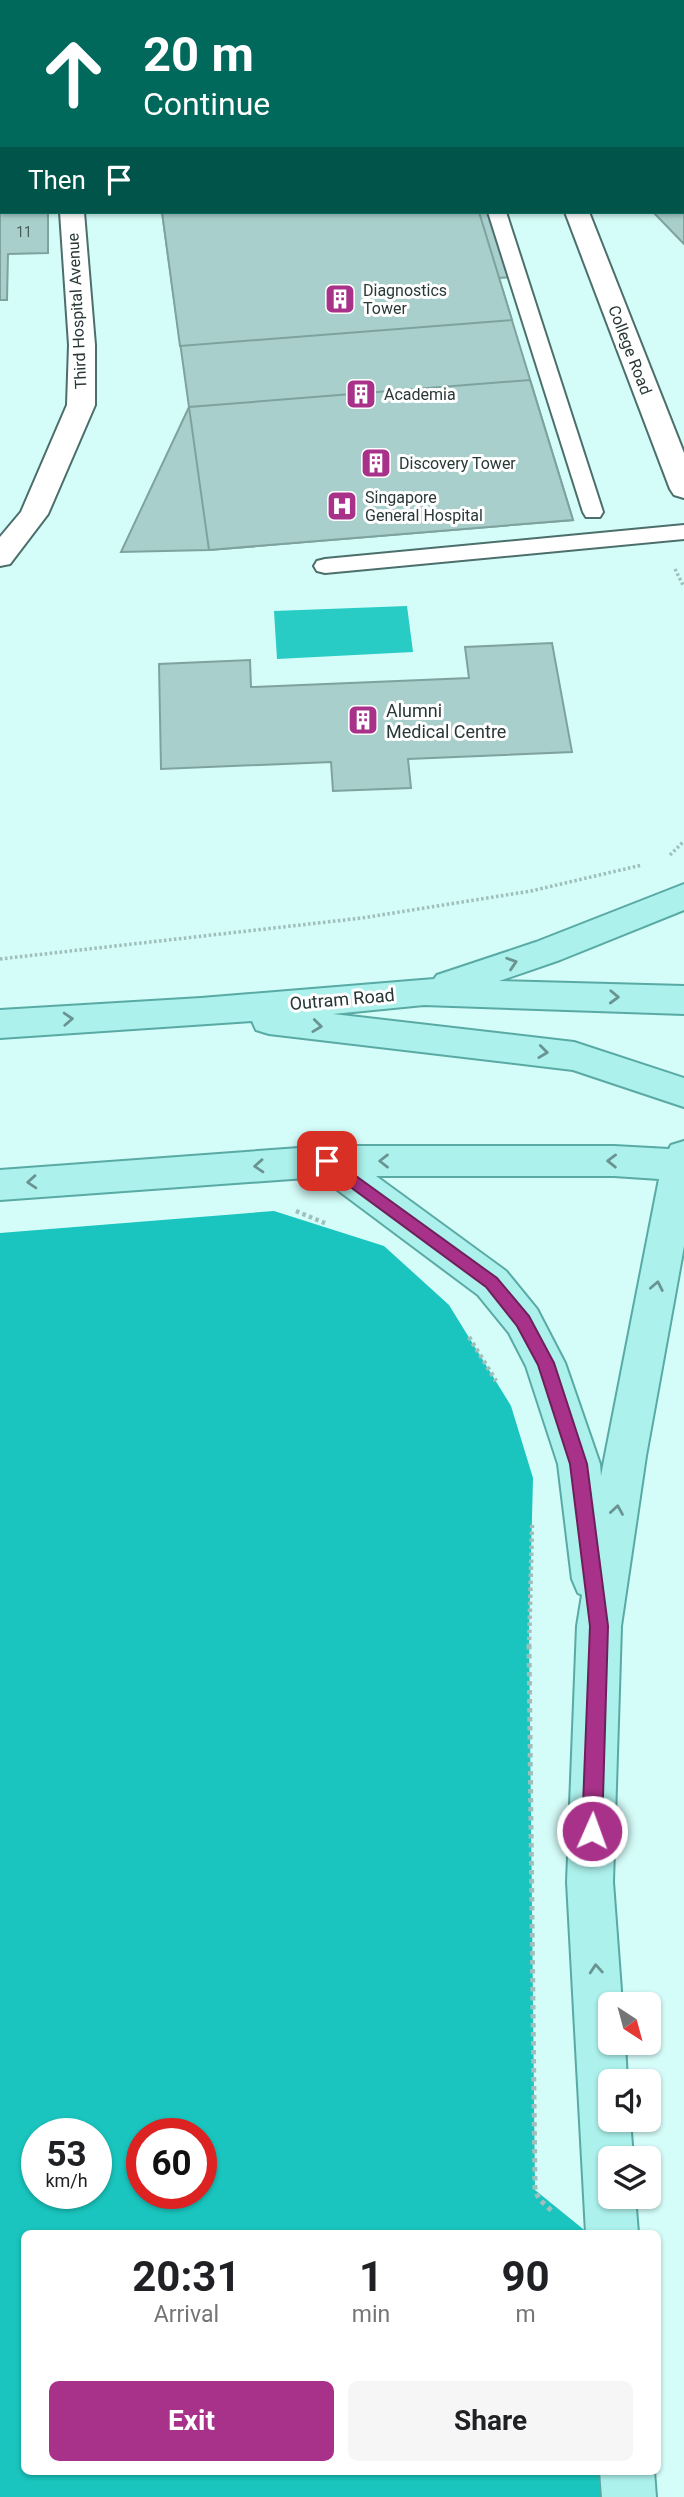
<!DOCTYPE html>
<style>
:root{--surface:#fff;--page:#f6f6f6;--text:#202124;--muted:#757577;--accent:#a8328a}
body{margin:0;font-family:Roboto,sans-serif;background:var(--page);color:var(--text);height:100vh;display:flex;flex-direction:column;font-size:26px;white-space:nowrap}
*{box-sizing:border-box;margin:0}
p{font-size:23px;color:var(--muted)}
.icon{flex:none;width:38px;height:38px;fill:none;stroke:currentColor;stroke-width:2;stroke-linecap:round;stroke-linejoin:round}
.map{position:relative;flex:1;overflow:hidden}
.details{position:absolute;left:21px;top:2230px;width:640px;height:245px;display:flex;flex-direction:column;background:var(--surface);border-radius:10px;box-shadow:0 2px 5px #0004}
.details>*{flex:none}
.guide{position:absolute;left:0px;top:0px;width:684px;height:214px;box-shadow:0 2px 5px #0004;background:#00695c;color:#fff;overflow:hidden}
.needle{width:46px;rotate:144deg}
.tools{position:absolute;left:598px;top:1992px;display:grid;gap:14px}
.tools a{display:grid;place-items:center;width:63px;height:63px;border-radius:10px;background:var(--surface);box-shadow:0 2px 5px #0004;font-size:35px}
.speed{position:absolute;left:21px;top:2118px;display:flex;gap:14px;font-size:35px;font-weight:700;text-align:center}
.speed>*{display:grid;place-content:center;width:91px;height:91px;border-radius:50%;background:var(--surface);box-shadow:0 2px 5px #0004;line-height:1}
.speed small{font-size:18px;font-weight:400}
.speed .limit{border:10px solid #d22;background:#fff;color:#111}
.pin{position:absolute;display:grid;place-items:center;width:60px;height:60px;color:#fff;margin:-30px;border-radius:14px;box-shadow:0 4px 10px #0006}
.me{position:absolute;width:77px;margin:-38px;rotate:2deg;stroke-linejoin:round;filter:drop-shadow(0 0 5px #0008)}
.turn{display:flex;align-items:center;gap:24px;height:147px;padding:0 28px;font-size:32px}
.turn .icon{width:91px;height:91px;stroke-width:2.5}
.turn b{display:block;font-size:49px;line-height:60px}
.then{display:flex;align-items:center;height:66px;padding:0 28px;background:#0003;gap:14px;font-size:26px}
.eta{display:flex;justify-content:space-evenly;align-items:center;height:119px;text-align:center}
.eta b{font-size:42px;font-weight:700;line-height:49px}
.action{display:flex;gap:14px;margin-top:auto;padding:14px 28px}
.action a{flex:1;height:80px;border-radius:10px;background:var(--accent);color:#fff;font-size:28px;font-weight:700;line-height:80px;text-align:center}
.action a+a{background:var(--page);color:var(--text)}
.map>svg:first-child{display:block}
.forest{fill:#19c5be;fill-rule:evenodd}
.water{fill:#28ccc4}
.building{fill:#a9cfcc;stroke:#7ea39f;stroke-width:2}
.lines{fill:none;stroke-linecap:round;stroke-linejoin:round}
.service-casing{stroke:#4c6f6c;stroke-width:4}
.minor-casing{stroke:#4c6f6c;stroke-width:4}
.primary-casing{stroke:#59aaa4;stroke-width:4}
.path-far2{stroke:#9fbfbc;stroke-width:3.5;stroke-dasharray:2.5 2.5;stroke-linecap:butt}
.path-far1{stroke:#9fbfbc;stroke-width:4.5;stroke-dasharray:3.5 3.5;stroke-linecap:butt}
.path{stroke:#9fbfbc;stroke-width:5;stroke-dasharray:4.5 4.5;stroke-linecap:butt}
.service{fill:#fff;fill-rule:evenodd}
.minor{fill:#fff;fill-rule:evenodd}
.primary{fill:#acf1ec;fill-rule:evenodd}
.oneway{stroke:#6a9491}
.route{fill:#a8328a;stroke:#6d205a;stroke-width:2}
.labels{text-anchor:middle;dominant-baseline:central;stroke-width:6;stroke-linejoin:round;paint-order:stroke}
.number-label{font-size:14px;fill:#485e5c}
.far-poi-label{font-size:16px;fill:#283836;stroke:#fff;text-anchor:start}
.far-street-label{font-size:16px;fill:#283836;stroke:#fff}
.poi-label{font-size:18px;fill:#283836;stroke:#fff;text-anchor:start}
.street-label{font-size:18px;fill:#283836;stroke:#fff}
</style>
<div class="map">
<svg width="684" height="2497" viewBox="0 0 684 2497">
<rect width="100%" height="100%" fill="#d4fcf8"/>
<!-- forest -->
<path class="forest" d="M274,1211L384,1246L449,1305L511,1406L533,1478L529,1632L535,2190L588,2233H24V2471H627L629,2497H0V1233ZM37,2133H96V2193H37ZM142,2133H201V2193H142Z"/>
<!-- water -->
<path class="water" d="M407,606L413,652L277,659L274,611Z"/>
<!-- building -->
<g class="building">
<path d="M65,0H143L139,2Z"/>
<path d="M656,0H684V62L682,2Z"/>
<path d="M0,140L2,212H48V253L8,254L7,300H0Z"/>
<path d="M684,175V244L653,212H682Z"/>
<path d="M162,212H494L515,277L499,278L573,520L209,550L121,552L189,407Z"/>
<path d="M162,212H479L512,320L180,346Z"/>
<path d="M530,380L573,520L209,550L189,407Z"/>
<path d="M552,643L572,752L408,759L411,788L333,791L331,762L161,769L159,664L250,660L251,687L469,678L465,647Z"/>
</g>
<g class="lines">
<!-- service casing -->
<g class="service-casing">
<g id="service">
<rect x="577" y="0" width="16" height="2"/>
<rect x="682" y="91" width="2" height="10"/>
<path d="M488,212H506L603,512L600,517H586L583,512Z"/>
<path d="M684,525V539L325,573L317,571L314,566L317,561L325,559Z"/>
</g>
</g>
<!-- minor casing -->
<g class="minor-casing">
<g id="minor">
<path d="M241,0H269L240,2Z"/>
<path d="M369,0H403L404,2H370Z"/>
<rect x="528" y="0" width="22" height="2"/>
<path d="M60,212H84L95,345V405L48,514L10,564L0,566V537L21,512L67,405L69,345Z"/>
<path d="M565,212H589L684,453V498L674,495L670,489Z"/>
</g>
</g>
<!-- primary casing -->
<g class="primary-casing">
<g id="primary">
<path d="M684,884V910L560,960L499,981L684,986V1014L424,1005L333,1014L574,1042L684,1078V1107L573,1070L269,1034L256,1030L252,1021L0,1038V1010L201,998L434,979L437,975L536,942Z"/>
<path d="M684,1141V1246L646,1456L621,1626L613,1882L622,2004H611V2042H625L627,2081H611V2119H630L633,2158H611V2196H635L638,2233H586L567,1882L577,1626L582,1595L578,1593L572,1579L558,1464L526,1366L509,1333L478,1295L320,1177L0,1200V1170L327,1146H614L669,1149L671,1145ZM376,1176H614L659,1179L601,1476L600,1464L565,1363L537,1309L506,1271Z"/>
<path d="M600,2471H654L656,2497H602Z"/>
</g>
</g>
<!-- path-far2 -->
<g class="path-far2">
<path d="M675,569L684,587"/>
<path d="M670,855L684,841"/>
<path d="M0,959L362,918L531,891L642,865"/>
</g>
<!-- path-far1 -->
<g class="path-far1">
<path d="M296,1211L327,1224"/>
<path d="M469,1337L496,1381"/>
<path d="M529,1647L532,1525"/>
</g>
<!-- path -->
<path class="path" d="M529,1645L535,2190L539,2199L554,2213"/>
<!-- service -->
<use href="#service" class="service"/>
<!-- minor -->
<use href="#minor" class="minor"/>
<!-- primary -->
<use href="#primary" class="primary"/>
</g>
<!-- one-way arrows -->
<defs><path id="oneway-chevron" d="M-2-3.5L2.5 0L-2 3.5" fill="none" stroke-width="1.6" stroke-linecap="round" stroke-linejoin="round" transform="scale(1.75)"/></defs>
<g class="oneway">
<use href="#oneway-chevron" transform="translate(512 963) rotate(-18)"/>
<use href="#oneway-chevron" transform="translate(614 997) rotate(2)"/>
<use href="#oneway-chevron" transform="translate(68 1019) rotate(-3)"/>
<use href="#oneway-chevron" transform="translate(317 1026) rotate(7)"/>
<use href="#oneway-chevron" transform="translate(543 1052) rotate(7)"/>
<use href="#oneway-chevron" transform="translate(384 1161) rotate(-180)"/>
<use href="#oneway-chevron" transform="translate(612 1161) rotate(-179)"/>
<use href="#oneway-chevron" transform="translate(259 1166) rotate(176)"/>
<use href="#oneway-chevron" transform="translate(32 1182) rotate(176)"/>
<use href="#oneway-chevron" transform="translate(657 1286) rotate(-79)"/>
<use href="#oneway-chevron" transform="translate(617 1510) rotate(-81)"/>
<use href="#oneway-chevron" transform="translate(596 1969) rotate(-94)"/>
</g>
<!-- route -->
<path class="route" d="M327,1155L497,1278L529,1316L554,1363L587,1464L608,1626L602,1831L599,1838L592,1840L585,1838L582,1831L590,1626L570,1464L538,1365L517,1326L486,1287L322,1166L320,1161L322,1157Z"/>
<!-- icons -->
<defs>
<g id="building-square" transform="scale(1.575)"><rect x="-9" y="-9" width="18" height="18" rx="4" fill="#a8328a" stroke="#fff"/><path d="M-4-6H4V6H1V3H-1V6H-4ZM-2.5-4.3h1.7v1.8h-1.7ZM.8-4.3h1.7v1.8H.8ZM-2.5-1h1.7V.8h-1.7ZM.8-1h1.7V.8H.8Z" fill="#fff"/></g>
<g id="hospital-square" transform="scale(1.575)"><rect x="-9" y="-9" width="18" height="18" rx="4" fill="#a8328a" stroke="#fff"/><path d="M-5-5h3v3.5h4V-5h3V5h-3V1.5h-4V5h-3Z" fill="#fff"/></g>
</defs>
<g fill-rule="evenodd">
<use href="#building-square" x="340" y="299"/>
<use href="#building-square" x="361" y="394"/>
<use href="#building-square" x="376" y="463"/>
<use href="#hospital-square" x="342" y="506"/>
<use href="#building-square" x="363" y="720"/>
</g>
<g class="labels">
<!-- number labels -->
<g class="number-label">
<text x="24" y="232">11</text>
</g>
<!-- far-poi labels -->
<g class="far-poi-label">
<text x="363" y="290">Diagnostics<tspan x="363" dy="18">Tower</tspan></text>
<text x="384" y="394">Academia</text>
<text x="399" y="463">Discovery Tower</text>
<text x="365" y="497">Singapore<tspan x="365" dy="18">General Hospital</tspan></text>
</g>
<!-- far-street labels -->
<g class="far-street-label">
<text transform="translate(77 311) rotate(-93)">Third Hospital Avenue</text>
<text transform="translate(630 350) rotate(69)">College Road</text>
</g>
<!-- poi labels -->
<g class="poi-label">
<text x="386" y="710">Alumni<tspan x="386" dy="21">Medical Centre</tspan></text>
</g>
<!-- street labels -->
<g class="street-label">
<text transform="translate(342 999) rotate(-5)">Outram Road</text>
</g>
</g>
</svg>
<div class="tools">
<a><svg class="needle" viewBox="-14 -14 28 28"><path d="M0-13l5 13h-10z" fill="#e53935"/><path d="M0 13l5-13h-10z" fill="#757577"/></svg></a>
<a><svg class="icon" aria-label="sound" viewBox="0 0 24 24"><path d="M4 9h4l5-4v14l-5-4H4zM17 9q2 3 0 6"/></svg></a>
<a><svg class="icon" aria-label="layers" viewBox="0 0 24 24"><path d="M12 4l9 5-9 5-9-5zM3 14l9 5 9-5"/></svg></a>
</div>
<div class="speed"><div>53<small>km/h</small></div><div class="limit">60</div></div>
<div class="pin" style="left:327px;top:1161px;background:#d93025"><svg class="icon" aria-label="arrive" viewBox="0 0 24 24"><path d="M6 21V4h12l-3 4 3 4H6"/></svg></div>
<svg class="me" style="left:592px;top:1831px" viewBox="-20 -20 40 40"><circle r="17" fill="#a8328a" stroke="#fff" stroke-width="3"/><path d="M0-11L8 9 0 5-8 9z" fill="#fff"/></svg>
<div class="guide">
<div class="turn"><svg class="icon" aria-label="ahead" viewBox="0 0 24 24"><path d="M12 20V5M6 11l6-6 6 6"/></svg><div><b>20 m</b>Continue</div></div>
<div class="then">Then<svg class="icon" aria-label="arrive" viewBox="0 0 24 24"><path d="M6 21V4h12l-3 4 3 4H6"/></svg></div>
</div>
<section class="details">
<div class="eta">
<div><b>20:31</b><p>Arrival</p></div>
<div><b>1</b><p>min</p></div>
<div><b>90</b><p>m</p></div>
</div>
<div class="action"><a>Exit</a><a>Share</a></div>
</section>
</div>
